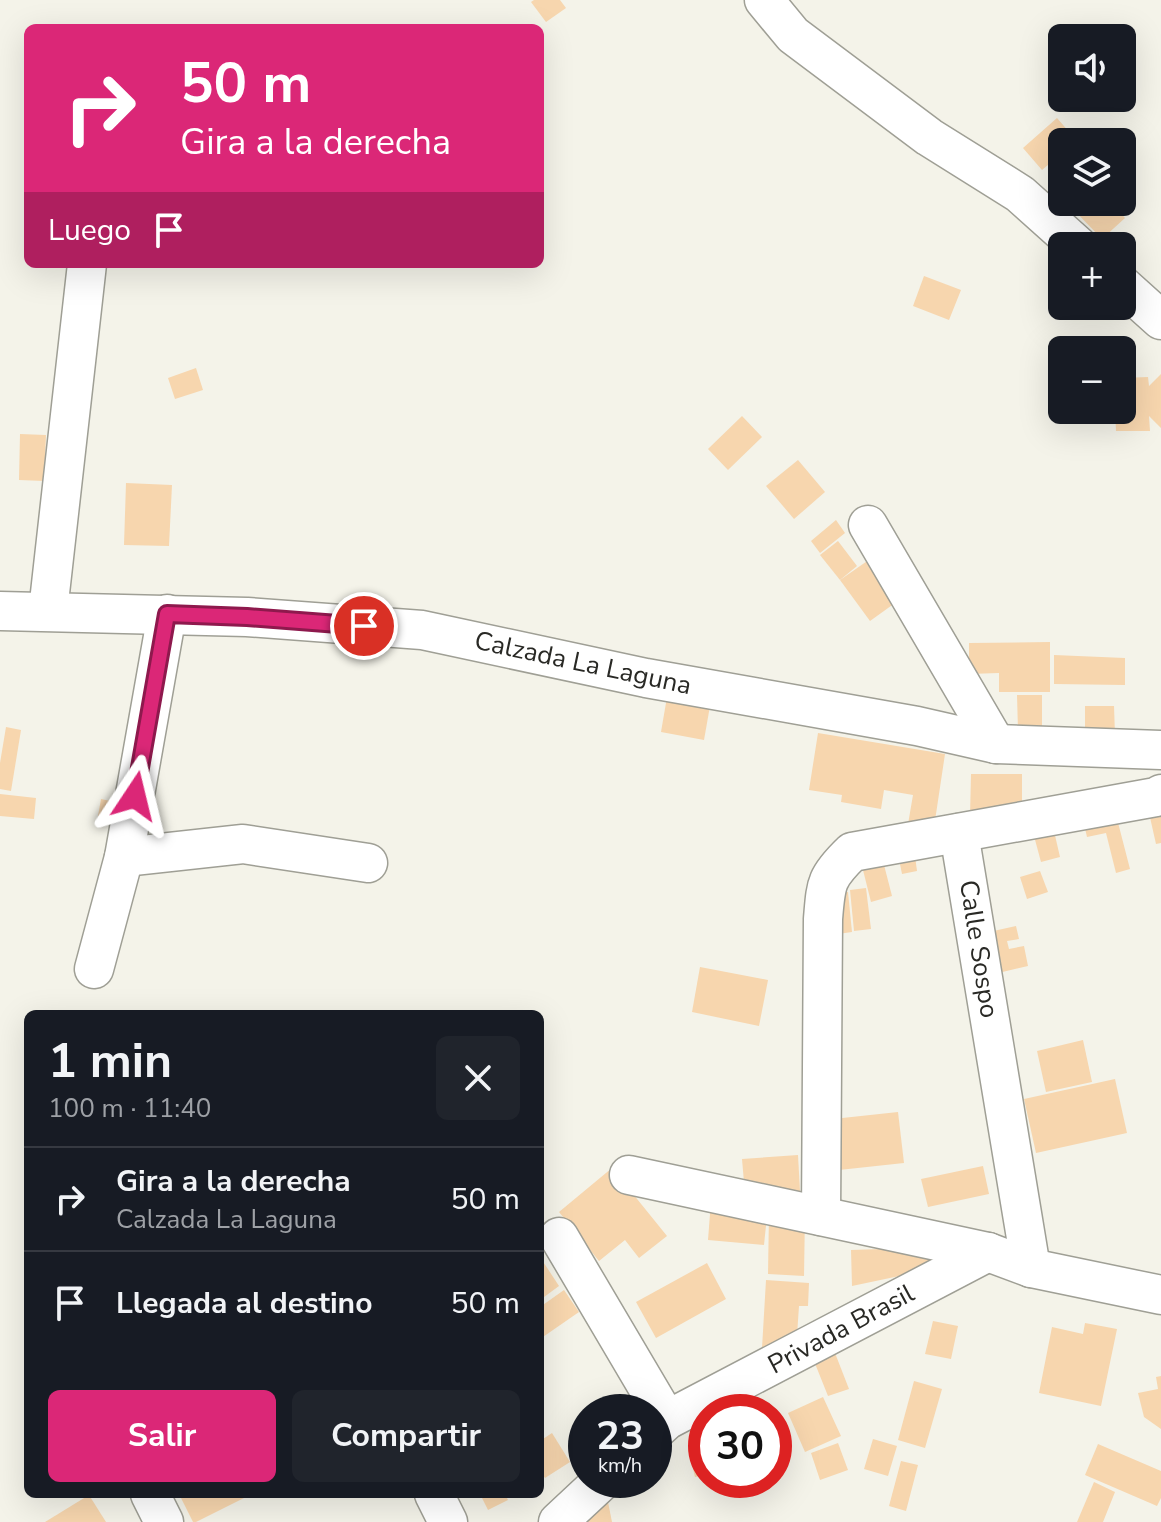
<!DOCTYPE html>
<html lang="es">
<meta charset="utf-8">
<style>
:root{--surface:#171b24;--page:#20242c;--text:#f1f3f6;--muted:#9ea1a6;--line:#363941;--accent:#db2777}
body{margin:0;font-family:"Nunito Sans",sans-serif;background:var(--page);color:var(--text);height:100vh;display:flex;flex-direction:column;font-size:30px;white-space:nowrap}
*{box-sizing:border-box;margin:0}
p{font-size:26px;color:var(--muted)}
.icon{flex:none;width:44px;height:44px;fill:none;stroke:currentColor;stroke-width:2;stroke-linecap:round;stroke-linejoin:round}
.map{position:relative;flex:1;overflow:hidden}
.details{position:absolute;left:24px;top:1010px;width:520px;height:488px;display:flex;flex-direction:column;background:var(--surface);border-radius:12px;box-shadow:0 8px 32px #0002}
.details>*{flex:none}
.guide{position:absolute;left:24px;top:24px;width:520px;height:244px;border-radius:12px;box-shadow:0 8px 32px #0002;background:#db2777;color:#fff;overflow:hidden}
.buttons{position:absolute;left:1048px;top:24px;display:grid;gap:16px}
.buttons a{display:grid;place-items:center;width:88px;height:88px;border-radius:12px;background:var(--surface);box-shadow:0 8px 32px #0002;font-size:40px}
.speed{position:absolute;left:568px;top:1394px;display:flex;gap:16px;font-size:40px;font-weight:700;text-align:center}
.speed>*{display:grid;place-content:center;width:104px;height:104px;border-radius:50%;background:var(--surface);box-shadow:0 8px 32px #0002;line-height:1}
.speed small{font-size:20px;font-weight:400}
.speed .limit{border:12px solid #d22;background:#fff;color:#111}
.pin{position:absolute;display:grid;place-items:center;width:68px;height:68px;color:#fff;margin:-34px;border:4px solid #fff;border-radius:50%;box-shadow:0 2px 8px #0007}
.me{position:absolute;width:88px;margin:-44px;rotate:10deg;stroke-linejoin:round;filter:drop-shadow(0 0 6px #0008)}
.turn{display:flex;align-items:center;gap:28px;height:168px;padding:0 24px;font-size:36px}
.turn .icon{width:104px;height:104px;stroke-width:2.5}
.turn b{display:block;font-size:56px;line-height:68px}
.then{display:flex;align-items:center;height:76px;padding:0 24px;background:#0003;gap:16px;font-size:30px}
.round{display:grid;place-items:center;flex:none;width:84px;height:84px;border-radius:12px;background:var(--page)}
.overview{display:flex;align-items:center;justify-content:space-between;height:136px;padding:0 24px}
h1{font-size:48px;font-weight:700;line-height:60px}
.cta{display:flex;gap:16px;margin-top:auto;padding:16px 24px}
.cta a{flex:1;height:92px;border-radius:12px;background:var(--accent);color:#fff;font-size:32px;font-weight:700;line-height:92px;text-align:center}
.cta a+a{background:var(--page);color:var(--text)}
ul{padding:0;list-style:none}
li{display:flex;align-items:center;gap:24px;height:104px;padding:0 24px;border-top:2px solid var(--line)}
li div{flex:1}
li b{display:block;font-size:30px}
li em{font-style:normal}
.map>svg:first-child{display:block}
.building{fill:#f7d6ae}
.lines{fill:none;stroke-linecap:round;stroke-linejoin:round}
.minor-casing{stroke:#9f9f95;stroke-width:41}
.minor{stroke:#fff;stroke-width:38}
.route-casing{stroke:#8e194d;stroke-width:20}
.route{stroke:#db2777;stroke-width:14}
.labels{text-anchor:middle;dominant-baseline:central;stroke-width:7;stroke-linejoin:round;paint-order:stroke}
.street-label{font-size:26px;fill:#292925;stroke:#fff}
</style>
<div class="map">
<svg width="1161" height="1522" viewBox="0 0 1161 1522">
<rect width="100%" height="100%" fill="#f4f3e9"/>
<!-- building -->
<g class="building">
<path d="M534,0H560L566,8L546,22L531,2Z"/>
<path d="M1057,118L1076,140L1062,142V153L1042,170L1023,148Z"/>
<path d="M1078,202H1111L1125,218L1102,239L1072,208Z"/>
<path d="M924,276L961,290L949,320L913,306Z"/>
<path d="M196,368L203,390L175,399L168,378Z"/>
<path d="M1161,374V428L1149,416L1150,431H1116L1115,410H1122V378L1148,377L1149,386Z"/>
<path d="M1058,378H1062V403L1059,404Z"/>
<path d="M742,416L762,437L728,470L708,449Z"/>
<path d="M20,434L46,435L44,481L19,480Z"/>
<path d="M798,460L825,492L794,519L766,486Z"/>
<path d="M126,483L172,485L169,546L124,545Z"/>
<path d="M836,520L845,533L820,553L811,541Z"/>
<path d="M838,541L857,566L840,580L820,555Z"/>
<path d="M873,557L902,598L870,621L840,580Z"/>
<path d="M1050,642V692H999V673L969,674V643Z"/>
<path d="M1054,655L1125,658V685L1054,684Z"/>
<path d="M1017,695H1042V731H1018Z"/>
<path d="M667,697L710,706L704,740L661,732Z"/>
<path d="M1085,706H1114L1115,735L1085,736Z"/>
<path d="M6,727L21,730L11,791L0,789V763Z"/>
<path d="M818,733L945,754L933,834L907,830L913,795L884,790L881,809L841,802L842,795L809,790Z"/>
<path d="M971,774H1022V811L970,817Z"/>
<path d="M0,794L36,798L34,819L0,816Z"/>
<path d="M101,799L115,802L112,818L98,816Z"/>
<path d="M1161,801V843L1156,844L1147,804Z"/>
<path d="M1115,811L1130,869L1116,873L1106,833L1087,837L1083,820Z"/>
<path d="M1054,831L1060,857L1041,862L1034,836Z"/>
<path d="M915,856L917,871L902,874L899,859Z"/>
<path d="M883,861L892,896L871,902L862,866Z"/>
<path d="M1040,871L1048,892L1027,899L1020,877Z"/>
<path d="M866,888L871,929L854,931L850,890Z"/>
<path d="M848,892L852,932L831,935L826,894Z"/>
<path d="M1016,926L1019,939L1007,941L1009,949L1024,946L1028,966L990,975L980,934Z"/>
<path d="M700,967L768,980L759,1026L692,1012Z"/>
<path d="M1083,1040L1092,1082L1046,1092L1037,1051Z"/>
<path d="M1115,1079L1127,1133L1036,1153L1024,1099Z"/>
<path d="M898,1112L904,1163L839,1170L833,1119Z"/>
<path d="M798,1155L800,1191L745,1194L742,1159Z"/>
<path d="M983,1166L989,1194L928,1207L921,1179Z"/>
<path d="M612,1168L667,1236L639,1258L625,1240L599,1261L559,1212Z"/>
<path d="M711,1201L768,1206L764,1245L708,1240Z"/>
<path d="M769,1213H805L804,1276L768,1274Z"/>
<path d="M880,1235L941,1245L942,1267L852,1286L851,1250L881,1249Z"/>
<path d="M540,1257L559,1286L540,1300Z"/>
<path d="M707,1263L726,1299L656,1338L636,1302Z"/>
<path d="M766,1280L809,1283L808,1306H799L796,1350L762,1348Z"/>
<path d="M564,1290L579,1312L540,1339V1307Z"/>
<path d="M933,1321L958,1326L951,1359L925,1354Z"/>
<path d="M1085,1323L1117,1329L1101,1406L1039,1393L1052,1327L1083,1334Z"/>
<path d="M835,1353L849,1389L828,1396L814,1361Z"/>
<path d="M1161,1376V1429L1144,1417L1138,1393L1158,1389L1156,1377Z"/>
<path d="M914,1381L942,1389L925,1448L898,1440Z"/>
<path d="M823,1397L841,1436L805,1452L788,1413Z"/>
<path d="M552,1433L570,1462L545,1478L540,1471V1441Z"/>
<path d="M873,1439L897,1446L888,1476L864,1469Z"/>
<path d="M706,1443V1475L695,1477L688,1448Z"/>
<path d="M838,1443L848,1470L820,1480L811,1453Z"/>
<path d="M1098,1444L1161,1471V1498L1157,1506L1085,1475Z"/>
<path d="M901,1461L918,1465L906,1511L889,1506Z"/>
<path d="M1094,1482L1115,1492L1103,1522H1077Z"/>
<path d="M179,1494H252L196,1522H193Z"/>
<path d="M480,1494H505L508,1500L488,1510Z"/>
<path d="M89,1495L106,1522H45Z"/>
<path d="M608,1502L612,1522H585Z"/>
</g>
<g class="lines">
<!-- minor casing -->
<g class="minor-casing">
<g id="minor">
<path d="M764,0L793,35L929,137L1020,194L1078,246"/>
<path d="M1122,285L1161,320"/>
<path d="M868,525L996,744"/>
<path d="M0,611L247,617L422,630L646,678L917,726L996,744L1161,750"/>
<path d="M48,611L87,264"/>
<path d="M959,833L1031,1268"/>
<path d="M124,857L243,844L368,863"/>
<path d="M94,969L124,857L167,614"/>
<path d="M629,1175L988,1252L1031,1268L1161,1295"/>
<path d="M821,1216L823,919C826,884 825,878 852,852L1156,797L1161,794"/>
<path d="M559,1237L667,1420"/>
<path d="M654,1432L667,1420L988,1252"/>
<path d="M150,1494L164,1522"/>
<path d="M434,1494L448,1522"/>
<path d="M558,1522L603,1480"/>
</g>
</g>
<!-- minor -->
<use href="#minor" class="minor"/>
</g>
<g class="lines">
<!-- route casing -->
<g class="route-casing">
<path id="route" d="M135,796L167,614L247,617L364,626"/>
</g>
<!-- route -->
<use href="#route" class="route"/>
</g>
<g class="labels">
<!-- street labels -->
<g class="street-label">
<text transform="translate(583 663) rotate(12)">Calzada La Laguna</text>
<text transform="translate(979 949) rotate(81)">Calle Sospo</text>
<text transform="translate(841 1329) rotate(-28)">Privada Brasil</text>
</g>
</g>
</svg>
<div class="buttons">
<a><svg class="icon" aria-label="sound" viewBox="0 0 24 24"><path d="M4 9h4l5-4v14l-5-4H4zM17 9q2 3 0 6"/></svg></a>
<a><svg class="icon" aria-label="layers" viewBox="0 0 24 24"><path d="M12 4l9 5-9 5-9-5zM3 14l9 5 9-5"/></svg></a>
<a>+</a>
<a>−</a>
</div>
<div class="speed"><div>23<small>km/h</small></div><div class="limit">30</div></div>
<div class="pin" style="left:364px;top:626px;background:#d93025"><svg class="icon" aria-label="arrive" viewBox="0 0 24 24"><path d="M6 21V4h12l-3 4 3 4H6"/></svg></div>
<svg class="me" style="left:135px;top:796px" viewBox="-20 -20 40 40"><path d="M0-17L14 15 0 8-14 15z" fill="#db2777" stroke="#fff" stroke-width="4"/></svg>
<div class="guide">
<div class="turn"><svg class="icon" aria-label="right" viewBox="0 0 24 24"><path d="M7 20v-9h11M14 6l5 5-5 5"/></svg><div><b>50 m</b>Gira a la derecha</div></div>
<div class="then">Luego<svg class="icon" aria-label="arrive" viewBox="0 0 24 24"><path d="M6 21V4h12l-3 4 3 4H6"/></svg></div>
</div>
<section class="details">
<div class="overview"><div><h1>1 min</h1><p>100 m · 11:40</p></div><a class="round"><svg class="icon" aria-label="close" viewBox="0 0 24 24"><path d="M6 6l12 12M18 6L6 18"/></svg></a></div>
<ul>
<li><svg class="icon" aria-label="right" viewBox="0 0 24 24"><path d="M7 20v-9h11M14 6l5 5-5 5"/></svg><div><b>Gira a la derecha</b><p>Calzada La Laguna</p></div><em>50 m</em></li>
<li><svg class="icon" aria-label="arrive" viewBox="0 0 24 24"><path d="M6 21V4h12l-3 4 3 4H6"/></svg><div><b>Llegada al destino</b></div><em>50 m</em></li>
</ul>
<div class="cta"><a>Salir</a><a>Compartir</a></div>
</section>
</div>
